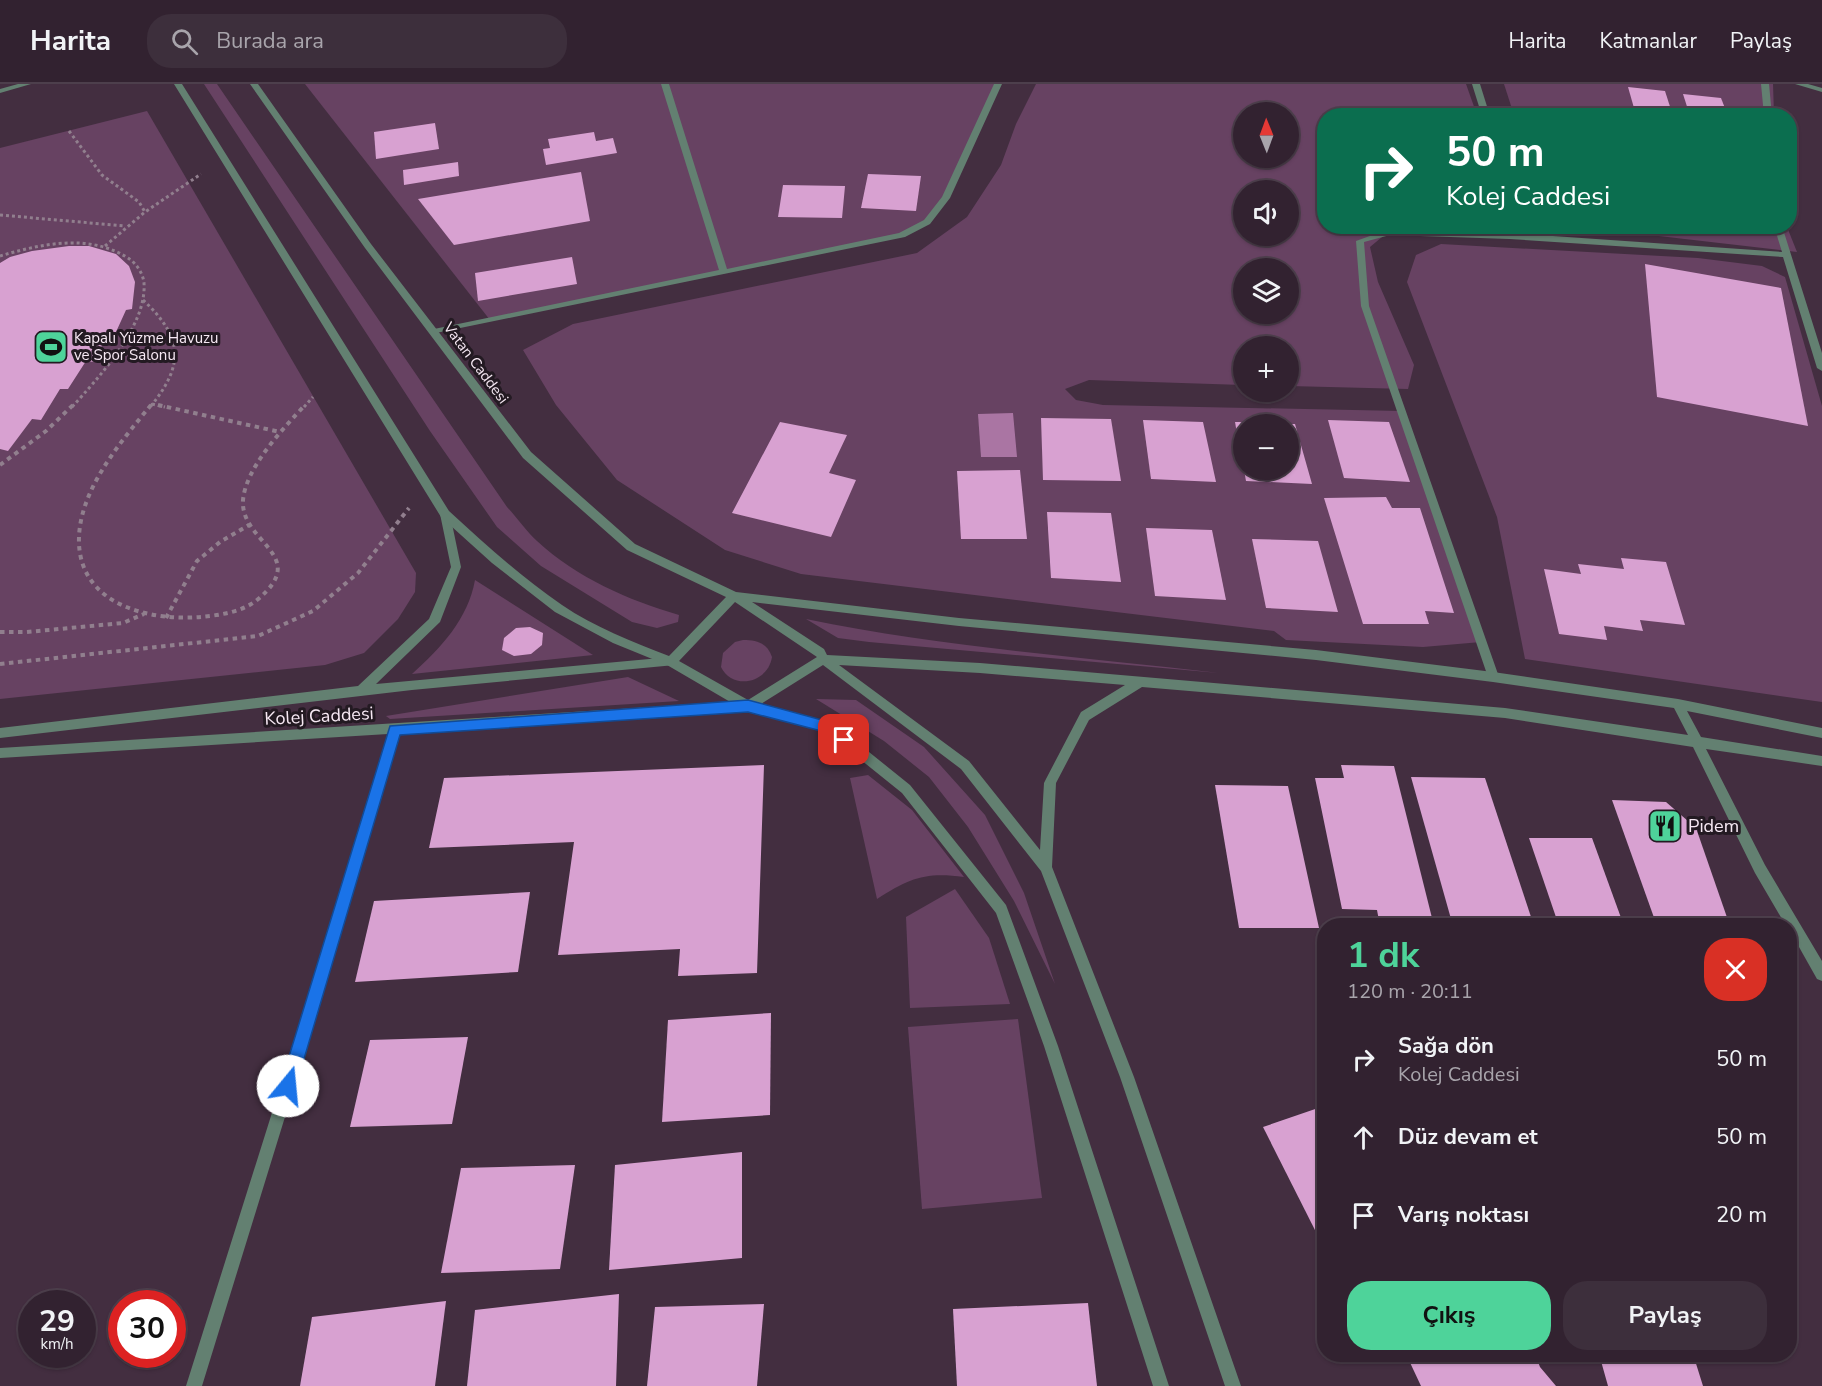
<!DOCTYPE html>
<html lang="tr">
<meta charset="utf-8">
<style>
:root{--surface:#322230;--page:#3d2f3c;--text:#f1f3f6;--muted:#a8a4ab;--line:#4d3f4c;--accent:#4ed39a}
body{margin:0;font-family:"Nunito Sans",sans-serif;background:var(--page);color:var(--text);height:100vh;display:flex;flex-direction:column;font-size:22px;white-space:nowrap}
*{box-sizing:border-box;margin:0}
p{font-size:20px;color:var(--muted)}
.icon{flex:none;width:33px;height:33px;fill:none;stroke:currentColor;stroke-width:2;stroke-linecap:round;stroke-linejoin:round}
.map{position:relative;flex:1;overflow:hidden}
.drawer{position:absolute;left:1317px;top:834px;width:480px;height:444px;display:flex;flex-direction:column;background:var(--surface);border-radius:24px;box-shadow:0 2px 4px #0004,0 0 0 2px var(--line)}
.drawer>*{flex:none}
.guide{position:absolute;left:1317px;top:24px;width:480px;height:126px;border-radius:24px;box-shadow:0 2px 4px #0004,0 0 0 2px var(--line);background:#0b6e4f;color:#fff;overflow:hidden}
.needle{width:39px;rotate:359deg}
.buttons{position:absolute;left:1233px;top:18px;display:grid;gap:12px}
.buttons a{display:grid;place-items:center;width:66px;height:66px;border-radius:50%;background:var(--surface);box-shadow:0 2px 4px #0004,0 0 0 2px var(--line);font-size:30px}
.speed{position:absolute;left:18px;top:1206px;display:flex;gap:12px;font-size:30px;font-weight:700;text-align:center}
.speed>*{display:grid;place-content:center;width:78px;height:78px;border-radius:50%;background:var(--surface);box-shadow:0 2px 4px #0004,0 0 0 2px var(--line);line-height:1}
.speed small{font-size:15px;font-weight:400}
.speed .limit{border:9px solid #d22;background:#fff;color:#111}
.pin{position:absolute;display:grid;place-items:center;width:51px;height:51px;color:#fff;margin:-26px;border-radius:12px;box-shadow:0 3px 9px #0006}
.me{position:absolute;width:66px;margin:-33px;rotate:17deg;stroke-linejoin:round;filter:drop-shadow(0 0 4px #0008)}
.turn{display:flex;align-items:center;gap:21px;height:126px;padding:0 30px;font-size:27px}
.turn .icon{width:78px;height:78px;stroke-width:2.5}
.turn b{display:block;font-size:42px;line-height:51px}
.round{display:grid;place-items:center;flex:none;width:63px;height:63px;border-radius:24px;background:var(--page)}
.head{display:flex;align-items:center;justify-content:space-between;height:102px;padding:0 30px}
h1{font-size:36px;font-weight:700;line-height:45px;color:var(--accent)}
.button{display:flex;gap:12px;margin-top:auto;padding:12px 30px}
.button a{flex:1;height:69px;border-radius:24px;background:var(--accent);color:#111;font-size:24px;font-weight:700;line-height:69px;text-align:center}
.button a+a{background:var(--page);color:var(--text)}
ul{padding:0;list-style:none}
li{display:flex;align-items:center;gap:18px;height:78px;padding:0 30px}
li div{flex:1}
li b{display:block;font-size:22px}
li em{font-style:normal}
header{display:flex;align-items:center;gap:36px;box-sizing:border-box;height:84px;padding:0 30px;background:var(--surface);border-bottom:2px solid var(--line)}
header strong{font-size:28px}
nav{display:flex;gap:33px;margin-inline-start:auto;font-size:21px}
.search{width:420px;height:54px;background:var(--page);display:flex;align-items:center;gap:15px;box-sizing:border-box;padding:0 21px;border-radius:24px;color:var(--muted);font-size:22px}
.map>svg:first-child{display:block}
.green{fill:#674262;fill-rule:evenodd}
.water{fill:#aa75a3}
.building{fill:#d8a1d1}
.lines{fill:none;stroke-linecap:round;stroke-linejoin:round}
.path-far1{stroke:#917f8e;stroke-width:3;stroke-dasharray:3 3;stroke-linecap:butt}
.path{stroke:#917f8e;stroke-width:4;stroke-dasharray:4.5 4.5;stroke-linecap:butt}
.minor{fill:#638071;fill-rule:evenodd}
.tertiary{fill:#638071;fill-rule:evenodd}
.route{fill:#1a73e8;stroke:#114b97;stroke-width:1.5}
.labels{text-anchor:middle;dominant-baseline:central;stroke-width:6;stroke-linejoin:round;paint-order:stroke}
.far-poi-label{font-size:15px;fill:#f7e9f4;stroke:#231a22;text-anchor:start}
.far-street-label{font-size:15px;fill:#f7e9f4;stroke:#231a22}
.street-label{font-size:18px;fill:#f7e9f4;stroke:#231a22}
.poi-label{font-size:18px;fill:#f7e9f4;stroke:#231a22;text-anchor:start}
</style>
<header>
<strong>Harita</strong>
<div class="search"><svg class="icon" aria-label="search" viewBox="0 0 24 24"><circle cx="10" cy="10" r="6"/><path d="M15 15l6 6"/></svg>Burada ara</div>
<nav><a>Harita</a><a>Katmanlar</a><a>Paylaş</a></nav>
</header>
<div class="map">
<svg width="1822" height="1302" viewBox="0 0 1822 1302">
<rect width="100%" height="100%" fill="#432e40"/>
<!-- green -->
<g class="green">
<path d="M204,0H217L507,423C517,434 526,447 537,457C577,494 628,516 679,531L678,538L657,544L632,538L541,482L497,443L430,347Z"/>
<path d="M305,0H998L946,114L927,138L902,151L490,236Z"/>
<path d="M1036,0H1466L1477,31L1324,32V142L1394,143L1370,163L1378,198L1414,281L1408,305L1289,302L1288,262H1244L1243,301L1089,296L1065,305L1076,316L1103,321L1401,327L1481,558L1423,563L1286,556L1274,547L801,490L725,466L617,396L556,321L523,266L573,240L917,169L967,133L1001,81L1016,40ZM1244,28H1288V74H1244ZM1244,106H1288V152H1244ZM1244,184H1288V230H1244ZM1244,340H1288V386H1244Z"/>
<path d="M1504,0H1773L1774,31H1514Z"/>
<path d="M147,27L416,489L415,508L398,535L364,569L325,581L0,615V64Z"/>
<path d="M1581,143H1787L1797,168Z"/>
<path d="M1441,160L1698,174L1762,182L1785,193L1822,322V618L1525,575L1497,433L1407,198L1416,171Z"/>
<path d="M475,496L593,571L412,590C441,564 468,535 475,496Z"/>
<path d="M806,535C942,563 1081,573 1219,589L869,558L838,554Z"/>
<path d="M743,556C757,556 767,559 772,573C768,599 733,607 721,583L723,569L735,558Z"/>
<path d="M628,593L679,617L390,635L386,632Z"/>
<path d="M816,615L856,616L924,663L985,731L1024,809L1055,900L1014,817L968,743L929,693L884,657Z"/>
<path d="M868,691L912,726L964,793C925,788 910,794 877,815L850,694Z"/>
<path d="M955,805L989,854L1010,920L910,924L906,833Z"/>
<path d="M1018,935L1042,1114L922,1125L908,943Z"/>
</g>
<!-- water -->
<path class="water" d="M1013,329L1017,373H981L978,330Z"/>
<!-- building -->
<g class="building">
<path d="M1628,3L1665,7L1673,32L1636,31Z"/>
<path d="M1683,10L1721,14L1728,32H1690Z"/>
<path d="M435,39L439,65L376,75L374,48Z"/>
<path d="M594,48L596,57L613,54L617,69L546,81L543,65L550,64L548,55Z"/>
<path d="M458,78L459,92L404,101L403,86Z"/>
<path d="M581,88L590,137L454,161L418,115Z"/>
<path d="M868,90L921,92L916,127L861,124Z"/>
<path d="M783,101L845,102L842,134L778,133Z"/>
<path d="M69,162H89L116,170L129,182L135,198L132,225L126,226L116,248H109L94,278L86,277L68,305H60L41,336L32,335L8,367L0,365V179L10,173L32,167Z"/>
<path d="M572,173L577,200L478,217L475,189Z"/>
<path d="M1645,180L1781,204L1808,342L1657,313Z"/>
<path d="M1041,334L1111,335L1121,397L1043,396Z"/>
<path d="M1143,336L1203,338L1216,398L1151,395Z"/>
<path d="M1328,336L1389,338L1410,398L1344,394Z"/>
<path d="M780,338L847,351L829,389L856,396L831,453L732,429Z"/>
<path d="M1235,338H1244V377H1242Z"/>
<path d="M1288,340H1295L1312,400L1246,397L1244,386H1288Z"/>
<path d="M1020,386L1027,455H961L957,387Z"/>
<path d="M1386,413L1392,424H1420L1454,529L1425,527L1429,540H1363L1324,414Z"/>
<path d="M1047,428L1111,429L1121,498L1051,494Z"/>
<path d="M1146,444L1212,446L1226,516L1155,512Z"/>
<path d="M1252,455L1318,457L1338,528L1266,524Z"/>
<path d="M1621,474L1666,478L1685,541L1640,536L1643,547L1604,542L1607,556L1559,550L1544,485L1581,490L1578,480L1624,485Z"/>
<path d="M530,543L543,549L542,561L531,570L514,572L502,566L504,554L516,544Z"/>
<path d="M764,681L757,889L678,892L680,865L558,871L574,758L429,764L444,694Z"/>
<path d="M1341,681L1394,682L1434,842H1380L1377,826L1342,825L1315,694H1344Z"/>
<path d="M1411,693L1485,694L1534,842H1453Z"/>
<path d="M1215,701L1288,702L1319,844H1239Z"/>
<path d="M1612,716L1666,718L1696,744L1730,842H1657Z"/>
<path d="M1529,754H1592L1624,842H1559Z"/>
<path d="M530,808L518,888L355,898L374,817Z"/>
<path d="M771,929L770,1031L662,1038L668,936Z"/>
<path d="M468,953L452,1040L350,1043L370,956Z"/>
<path d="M1324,1022V1157L1321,1158L1263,1043Z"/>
<path d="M742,1068V1174L609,1186L615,1081Z"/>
<path d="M575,1081L560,1185L441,1189L461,1084Z"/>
<path d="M619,1210L616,1302H467L475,1226Z"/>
<path d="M446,1217L435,1302H300L312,1233Z"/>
<path d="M1088,1219L1097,1302H957L953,1225Z"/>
<path d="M764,1220L757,1302H647L655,1223Z"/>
<path d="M1406,1270H1535L1540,1283L1556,1302H1421Z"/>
<path d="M1599,1270H1693L1703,1302H1608Z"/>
</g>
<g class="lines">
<!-- path-far1 -->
<g class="path-far1">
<path d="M69,47L102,91L139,118L145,128"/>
<path d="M0,131L125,142"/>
<path d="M105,162L145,128L201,90"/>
<path d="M0,172C41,160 89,149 128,174C136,179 143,189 144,199C147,242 99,293 72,323"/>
<path d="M143,216C183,253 185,281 150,323"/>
<path d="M152,320L165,323"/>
<path d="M304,323L313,313"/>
</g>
<!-- path -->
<g class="path">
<path d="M151,321C120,359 77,408 79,460C82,522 151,537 201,533C220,531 242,528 257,516C312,471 240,459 243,416C246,383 283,345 305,321"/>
<path d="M158,321L280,348"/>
<path d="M0,381L46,347L73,321"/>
<path d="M166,534L197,477L220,458L249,441"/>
<path d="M0,548H27L123,539L144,530"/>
<path d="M0,580L258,552L313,527L358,489L409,424"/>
</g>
<!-- minor -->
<g class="minor">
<path d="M18,0H31L0,9V5Z"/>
<path d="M661,0H669L727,185L899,149L924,136L942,113L994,0H1002L950,114L930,140L905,153L431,250L429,248L434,245L719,186Z"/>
<path d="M1472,0H1480L1490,32H1482Z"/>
<path d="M1761,0H1769L1772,32H1764Z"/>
<path d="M1795,0H1808L1822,4V8Z"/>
<path d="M1774,142H1782L1822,269V287L1817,284L1783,173L1510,155L1390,151L1364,158L1369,222L1499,593L1497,596H1489L1361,222L1356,157L1389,145L1510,149L1782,168Z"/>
<path d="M445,426L450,430L461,483L440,538L376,600L671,573L675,575L677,578L675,581L412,606L0,654V644L358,602L429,535L451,483L440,430Z"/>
<path d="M748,617L752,618L754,622L752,626L748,627L400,649L301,981L202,1302H186L287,981L388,650L0,674V664Z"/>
</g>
<!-- tertiary -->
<path class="tertiary" d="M174,0H182L449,427C485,460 521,493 562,521C594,543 633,558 669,572L726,513L627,466L523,374L365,164L250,0H258L371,160L531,368L635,460L736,508L959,534L1316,566L1493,588L1678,615L1822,644V654L1687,627L1701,653L1822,672V682L1706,665L1765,781L1822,877V897L1817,895L1790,847V842H1786L1755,789L1693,663L1505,634L1142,603L1089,636L1056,699L1052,783L1134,993L1241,1302H1225L1120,993L1041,787L961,685L823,581L761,620L833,639L910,701L1006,821L1058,962L1169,1302H1153L1044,962L996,829L902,709L825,647L744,626L667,581L613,559L555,528L492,479L441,433ZM735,518L817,573L748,616L679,577ZM752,518L959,542L1316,576L1493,598L1674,624L1688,651L1505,624L980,579L827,571L824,565ZM839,581L980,589L1125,601L1081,628L1046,695L1044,699L1040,766L969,677Z"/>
</g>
<!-- route -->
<path class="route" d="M748,616L833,639L851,656L849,660L844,661L825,648L748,628L400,651L296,1002L294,1008L288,1010L282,1008L280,1002L390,642Z"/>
<!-- icons -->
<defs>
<g id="stadium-square" transform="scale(1.725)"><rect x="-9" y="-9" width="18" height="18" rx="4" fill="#4ed39a" stroke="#231a22"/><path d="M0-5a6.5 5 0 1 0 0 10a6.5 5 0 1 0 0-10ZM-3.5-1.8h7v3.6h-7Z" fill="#111"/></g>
<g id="restaurant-square" transform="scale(1.725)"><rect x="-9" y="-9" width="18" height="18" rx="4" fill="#4ed39a" stroke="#231a22"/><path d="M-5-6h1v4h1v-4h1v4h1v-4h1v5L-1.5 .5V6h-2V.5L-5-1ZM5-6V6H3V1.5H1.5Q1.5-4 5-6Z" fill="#111"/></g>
</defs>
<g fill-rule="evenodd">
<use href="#stadium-square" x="51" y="263"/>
<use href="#restaurant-square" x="1665" y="742"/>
</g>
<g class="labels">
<!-- far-poi labels -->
<g class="far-poi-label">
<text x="74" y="254">Kapalı Yüzme Havuzu<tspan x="74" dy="17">ve Spor Salonu</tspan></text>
</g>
<!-- far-street labels -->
<g class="far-street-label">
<text transform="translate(476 279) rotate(53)">Vatan Caddesi</text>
</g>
<!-- street labels -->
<g class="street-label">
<text transform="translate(319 632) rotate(-3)">Kolej Caddesi</text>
</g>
<!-- poi labels -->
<g class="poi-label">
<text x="1688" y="742">Pidem</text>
</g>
</g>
</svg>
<div class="buttons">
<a><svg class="needle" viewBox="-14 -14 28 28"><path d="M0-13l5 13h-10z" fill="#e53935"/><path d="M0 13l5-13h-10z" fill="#a8a4ab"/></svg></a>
<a><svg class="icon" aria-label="sound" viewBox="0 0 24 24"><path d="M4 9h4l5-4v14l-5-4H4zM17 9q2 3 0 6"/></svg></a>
<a><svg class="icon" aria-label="layers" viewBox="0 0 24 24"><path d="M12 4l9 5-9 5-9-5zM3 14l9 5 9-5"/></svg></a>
<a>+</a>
<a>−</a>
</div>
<div class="speed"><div>29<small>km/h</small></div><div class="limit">30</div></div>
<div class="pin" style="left:844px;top:656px;background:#d93025"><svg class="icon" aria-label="arrive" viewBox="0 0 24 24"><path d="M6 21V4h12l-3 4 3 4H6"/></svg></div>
<svg class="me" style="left:288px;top:1002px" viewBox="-20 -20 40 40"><circle r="19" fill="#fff"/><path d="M0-13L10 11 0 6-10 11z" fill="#1a73e8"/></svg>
<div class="guide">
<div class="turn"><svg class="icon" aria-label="right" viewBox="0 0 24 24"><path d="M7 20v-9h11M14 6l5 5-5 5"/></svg><div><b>50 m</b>Kolej Caddesi</div></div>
</div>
<section class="drawer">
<div class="head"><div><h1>1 dk</h1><p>120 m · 20:11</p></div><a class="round" style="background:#d93025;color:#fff"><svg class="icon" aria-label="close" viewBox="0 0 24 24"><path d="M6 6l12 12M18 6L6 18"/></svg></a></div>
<ul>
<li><svg class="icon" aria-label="right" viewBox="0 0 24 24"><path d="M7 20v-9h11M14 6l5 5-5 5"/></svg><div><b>Sağa dön</b><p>Kolej Caddesi</p></div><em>50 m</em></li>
<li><svg class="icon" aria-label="ahead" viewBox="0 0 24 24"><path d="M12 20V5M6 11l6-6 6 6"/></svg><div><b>Düz devam et</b></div><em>50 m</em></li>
<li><svg class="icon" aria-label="arrive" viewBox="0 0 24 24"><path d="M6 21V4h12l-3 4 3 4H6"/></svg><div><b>Varış noktası</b></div><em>20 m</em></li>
</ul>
<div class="button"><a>Çıkış</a><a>Paylaş</a></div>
</section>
</div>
